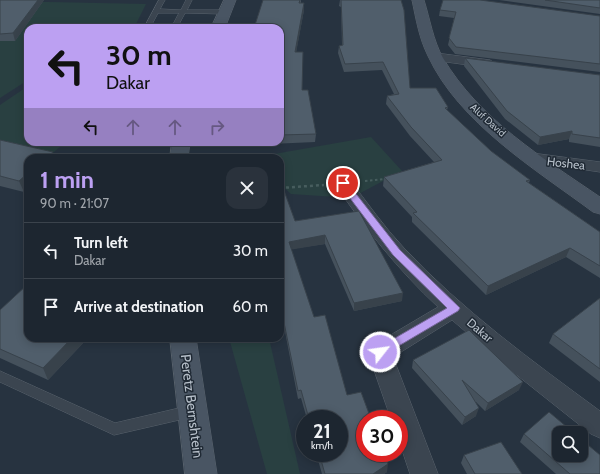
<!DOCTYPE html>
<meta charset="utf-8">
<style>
:root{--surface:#1d2630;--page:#2a323c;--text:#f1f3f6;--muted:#a0a5ab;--line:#3b434c;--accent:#bca0f2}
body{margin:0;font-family:Cabin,sans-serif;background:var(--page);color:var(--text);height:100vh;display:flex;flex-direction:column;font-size:15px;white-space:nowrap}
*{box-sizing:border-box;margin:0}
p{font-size:13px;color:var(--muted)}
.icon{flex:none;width:22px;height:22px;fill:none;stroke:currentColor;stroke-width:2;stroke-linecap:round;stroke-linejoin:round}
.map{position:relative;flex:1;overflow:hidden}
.panel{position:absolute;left:24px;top:154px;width:260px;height:188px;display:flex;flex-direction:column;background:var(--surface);border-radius:12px;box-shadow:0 2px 10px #0003,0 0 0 1px var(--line)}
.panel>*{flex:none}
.top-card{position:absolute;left:24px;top:24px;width:260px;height:122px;border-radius:12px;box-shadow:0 2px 10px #0003,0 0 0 1px var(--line);background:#bca0f2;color:#111;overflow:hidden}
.buttons{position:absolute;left:552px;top:426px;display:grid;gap:8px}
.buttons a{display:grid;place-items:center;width:36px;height:36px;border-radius:8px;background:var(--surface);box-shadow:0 2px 10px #0003,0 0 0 1px var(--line);font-size:20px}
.speed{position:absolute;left:296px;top:410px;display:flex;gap:8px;font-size:20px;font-weight:700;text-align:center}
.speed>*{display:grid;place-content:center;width:52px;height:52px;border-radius:50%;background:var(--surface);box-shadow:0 2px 10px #0003,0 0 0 1px var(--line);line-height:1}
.speed small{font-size:10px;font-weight:400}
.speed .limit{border:6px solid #d22;background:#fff;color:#111}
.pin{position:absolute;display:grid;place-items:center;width:34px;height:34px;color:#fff;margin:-17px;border:2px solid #fff;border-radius:50%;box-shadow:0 1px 4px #0007}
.me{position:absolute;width:44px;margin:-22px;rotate:60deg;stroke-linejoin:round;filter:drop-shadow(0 0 3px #0008)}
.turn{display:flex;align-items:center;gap:14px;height:84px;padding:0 16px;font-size:18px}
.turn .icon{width:52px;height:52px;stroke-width:2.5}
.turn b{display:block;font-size:28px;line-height:34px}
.lanes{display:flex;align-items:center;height:38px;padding:0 16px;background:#0003;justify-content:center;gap:20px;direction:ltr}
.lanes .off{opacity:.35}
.round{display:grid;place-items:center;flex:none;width:42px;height:42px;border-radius:12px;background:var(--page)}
.head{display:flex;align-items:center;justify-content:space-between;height:68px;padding:0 16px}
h1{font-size:24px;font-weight:800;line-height:30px;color:var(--accent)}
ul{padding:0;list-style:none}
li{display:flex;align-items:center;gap:12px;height:56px;padding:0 16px;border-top:1px solid var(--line)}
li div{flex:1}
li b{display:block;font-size:15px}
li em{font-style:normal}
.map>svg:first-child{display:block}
.green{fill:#294041}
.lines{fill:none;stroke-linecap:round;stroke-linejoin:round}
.lane-casing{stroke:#59636d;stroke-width:1}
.street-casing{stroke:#59636d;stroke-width:1}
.secondary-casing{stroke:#59636d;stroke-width:1}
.path-far1{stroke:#475d5e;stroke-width:2;stroke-dasharray:2.5 2.5;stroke-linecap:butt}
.path{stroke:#475d5e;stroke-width:2.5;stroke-dasharray:3 3;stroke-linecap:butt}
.lane{fill:#3b4550;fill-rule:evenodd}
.street{fill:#3b4550;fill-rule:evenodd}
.secondary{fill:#495563;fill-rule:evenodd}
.wall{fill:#45515c}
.shaded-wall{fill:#38424b}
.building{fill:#505e6b;stroke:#38424b}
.route{fill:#bca0f2;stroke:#7a689d}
.labels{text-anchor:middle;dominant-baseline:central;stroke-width:3;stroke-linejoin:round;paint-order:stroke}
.far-street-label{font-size:10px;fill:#b7c0ca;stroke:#202a35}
.street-label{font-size:12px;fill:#b7c0ca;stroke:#202a35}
.near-street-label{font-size:14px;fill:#b7c0ca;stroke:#202a35}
</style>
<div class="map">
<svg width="600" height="474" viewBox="0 0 600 474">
<rect width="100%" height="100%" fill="#273340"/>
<!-- green -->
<g class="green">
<path d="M0,1L146,4L134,28H28V80L0,98Z"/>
<path d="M28,86V142H66L49,156L0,144V105Z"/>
<path d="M371,137L402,171L351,198L291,194L280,184V158H251Z"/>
<path d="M229,338H269L300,474H267Z"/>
</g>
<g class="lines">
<!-- lane casing -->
<g class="lane-casing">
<g id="lane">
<path d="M159,0H165L160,9L181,10L186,0H192L187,10H225L228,12L225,14L185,13L177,28H171L179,13H158L150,28H144Z"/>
<path d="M0,371L115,423L192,405L197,407L199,411L197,415L192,417L114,435L0,382Z"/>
</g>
</g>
<!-- street casing -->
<g class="street-casing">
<g id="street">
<path d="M436,53L490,60L496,64L490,68L432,60L430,57L432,54Z"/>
<path d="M532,153L600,162V172L526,161L524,158L526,155Z"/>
<path d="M343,178L349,179C367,202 384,227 404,248C462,310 532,361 600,411V438L591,434L513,372L452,320L393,357L438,474H410L399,441V419H391L368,353L372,346L438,307C398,270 365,228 334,183L337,179Z"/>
</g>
</g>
<!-- secondary casing -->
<g class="secondary-casing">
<g id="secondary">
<path d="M224,0H236L225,28H211Z"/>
<path d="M412,0H424C430,19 433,40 443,58C479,119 543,158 600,197V214L593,212C535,169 459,123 428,56C419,38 416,19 412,0Z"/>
<path d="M172,142H190L188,158H170Z"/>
<path d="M170,338H196L217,474H185Z"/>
</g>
</g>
<!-- path-far1 -->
<path class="path-far1" d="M365,181L385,179"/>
<!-- path -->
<path class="path" d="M280,188L324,185"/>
<!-- lane -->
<use href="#lane" class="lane"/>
<!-- street -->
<use href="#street" class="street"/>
<!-- secondary -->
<use href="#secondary" class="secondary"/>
</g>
<!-- wall -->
<g class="wall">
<path d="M0,0H44L15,41H0Z"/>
<path d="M263,0H301V3H304V10L296,52L302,90L316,134L315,142L247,145V142H280V28Z"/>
<path d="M340,0H401L410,88L448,107L447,110L491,151L530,180L529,183L600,232V278L566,257L486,295L412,222V217L383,186L384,177L434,162L410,136L386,104L387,96L394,94L382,70L344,72L338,53L339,46L342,45L341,7L339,6Z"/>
<path d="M499,0H600V14Z"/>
<path d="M440,10L600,16V72L455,54L448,45L454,18L439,16Z"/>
<path d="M465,58L600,75V147L569,142V139L538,145L505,119L464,66Z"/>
<path d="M0,140L53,152L24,192L0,186Z"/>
<path d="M280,185L295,221L359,211L402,301L354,311L325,244L291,249L314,317L347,395L387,472L384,474H322L316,453H339V419H307L301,398L298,399L282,316L280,317Z"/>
<path d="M600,298V382L549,343L553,334Z"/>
<path d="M0,310L28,338H88L48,380L0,358Z"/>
<path d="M413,360L519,390L485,411L476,402V416L462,425L412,368Z"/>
<path d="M524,434L600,474H556L520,442Z"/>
<path d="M464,455L522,474H467L461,463Z"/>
</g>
<!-- shaded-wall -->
<g class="shaded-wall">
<path d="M38,0H44L15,41L13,33Z"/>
<path d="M304,3V10L295,59V52Z"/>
<path d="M572,131L569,139L538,145L540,137Z"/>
<path d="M53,152L55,158H46Z"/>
<path d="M28,173V188L24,192L19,181Z"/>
<path d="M325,235V244L289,250V242Z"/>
<path d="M570,248L566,257L486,295L488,286Z"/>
<path d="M403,293L402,301L354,311V303Z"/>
<path d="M280,308H281L282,316L280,317Z"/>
<path d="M72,338H88L48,380L43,368Z"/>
<path d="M523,382L519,390L485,411L488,403Z"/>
<path d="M479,408L476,416L462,425L465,417Z"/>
<path d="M388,464L387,472L384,474H373Z"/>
</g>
<!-- building -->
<g class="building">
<path d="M0,0H38L13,33L0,34Z"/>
<path d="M263,0H300L299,3H304L295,52H303L302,90H308L316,134L280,135V28H254Z"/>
<path d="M341,0H401L404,10L410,88H436L448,107L445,108L491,151L530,180L526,181L600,232V266L570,248L488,286L413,213L417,212L384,177L442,160L411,127L387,96L399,94L383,62L345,64L339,46L343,45Z"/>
<path d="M443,0H480L600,16V64L456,47L449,38L456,12L440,10Z"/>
<path d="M545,0H600V8Z"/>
<path d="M465,58L600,75V138L572,134V131L540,137L507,111Z"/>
<path d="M0,140L53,152L46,158H28V173L19,181L0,176Z"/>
<path d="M280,185H282L295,221L359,211L403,293L354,303L325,235L289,242L314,317L325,315L347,395L361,392L371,419H365V453H384L388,464L373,474H325L319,453H339V419H309L301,390L298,391L281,308H280Z"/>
<path d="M28,284V338H72L43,368L0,349V310Z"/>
<path d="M600,298V369L553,334Z"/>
<path d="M469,330L523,382L488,403L462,380L479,408L465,417L413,360Z"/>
<path d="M549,412L574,433H559V455H581V439L600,455V474H570L524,434Z"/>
<path d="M501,442L522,474H475L464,455Z"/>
</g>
<!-- route -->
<path class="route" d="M340,181H346L400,250L460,308L458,311L380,357L376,356L374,352L376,349L447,308L393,255L340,185Z"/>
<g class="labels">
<!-- far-street labels -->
<g class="far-street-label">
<text transform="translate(488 120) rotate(42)">Aluf David</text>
</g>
<!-- street labels -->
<g class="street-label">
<text transform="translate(566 163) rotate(7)">Hoshea</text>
<text transform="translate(480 330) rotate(40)">Dakar</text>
</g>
<!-- near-street labels -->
<g class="near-street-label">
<text transform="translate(192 406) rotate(83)">Peretz Bernshtein</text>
</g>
</g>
</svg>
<div class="buttons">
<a><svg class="icon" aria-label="search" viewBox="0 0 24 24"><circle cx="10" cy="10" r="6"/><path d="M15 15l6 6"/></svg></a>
</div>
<div class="speed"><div>21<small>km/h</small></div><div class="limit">30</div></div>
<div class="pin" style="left:343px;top:183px;background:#d93025"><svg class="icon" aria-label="arrive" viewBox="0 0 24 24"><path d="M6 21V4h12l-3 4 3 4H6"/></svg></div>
<svg class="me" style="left:380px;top:352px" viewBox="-20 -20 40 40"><circle r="17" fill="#bca0f2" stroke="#fff" stroke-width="3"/><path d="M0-11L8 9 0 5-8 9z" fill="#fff"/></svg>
<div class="top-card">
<div class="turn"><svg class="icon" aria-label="left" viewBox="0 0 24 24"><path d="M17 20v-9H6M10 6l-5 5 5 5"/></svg><div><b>30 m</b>Dakar</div></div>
<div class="lanes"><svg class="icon" aria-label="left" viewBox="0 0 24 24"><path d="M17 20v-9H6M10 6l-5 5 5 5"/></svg><svg class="icon off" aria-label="ahead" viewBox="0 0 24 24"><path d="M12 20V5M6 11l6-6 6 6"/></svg><svg class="icon off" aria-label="ahead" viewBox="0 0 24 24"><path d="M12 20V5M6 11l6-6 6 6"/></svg><svg class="icon off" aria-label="right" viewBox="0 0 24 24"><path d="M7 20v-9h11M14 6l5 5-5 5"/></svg></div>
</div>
<section class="panel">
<div class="head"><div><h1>1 min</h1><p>90 m · 21:07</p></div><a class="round"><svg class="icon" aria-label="close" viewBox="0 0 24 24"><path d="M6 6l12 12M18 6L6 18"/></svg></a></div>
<ul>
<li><svg class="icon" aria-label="left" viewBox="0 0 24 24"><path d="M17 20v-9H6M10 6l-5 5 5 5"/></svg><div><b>Turn left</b><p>Dakar</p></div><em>30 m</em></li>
<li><svg class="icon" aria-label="arrive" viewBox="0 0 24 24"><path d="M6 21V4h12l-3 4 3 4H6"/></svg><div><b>Arrive at destination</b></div><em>60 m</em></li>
</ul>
</section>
</div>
